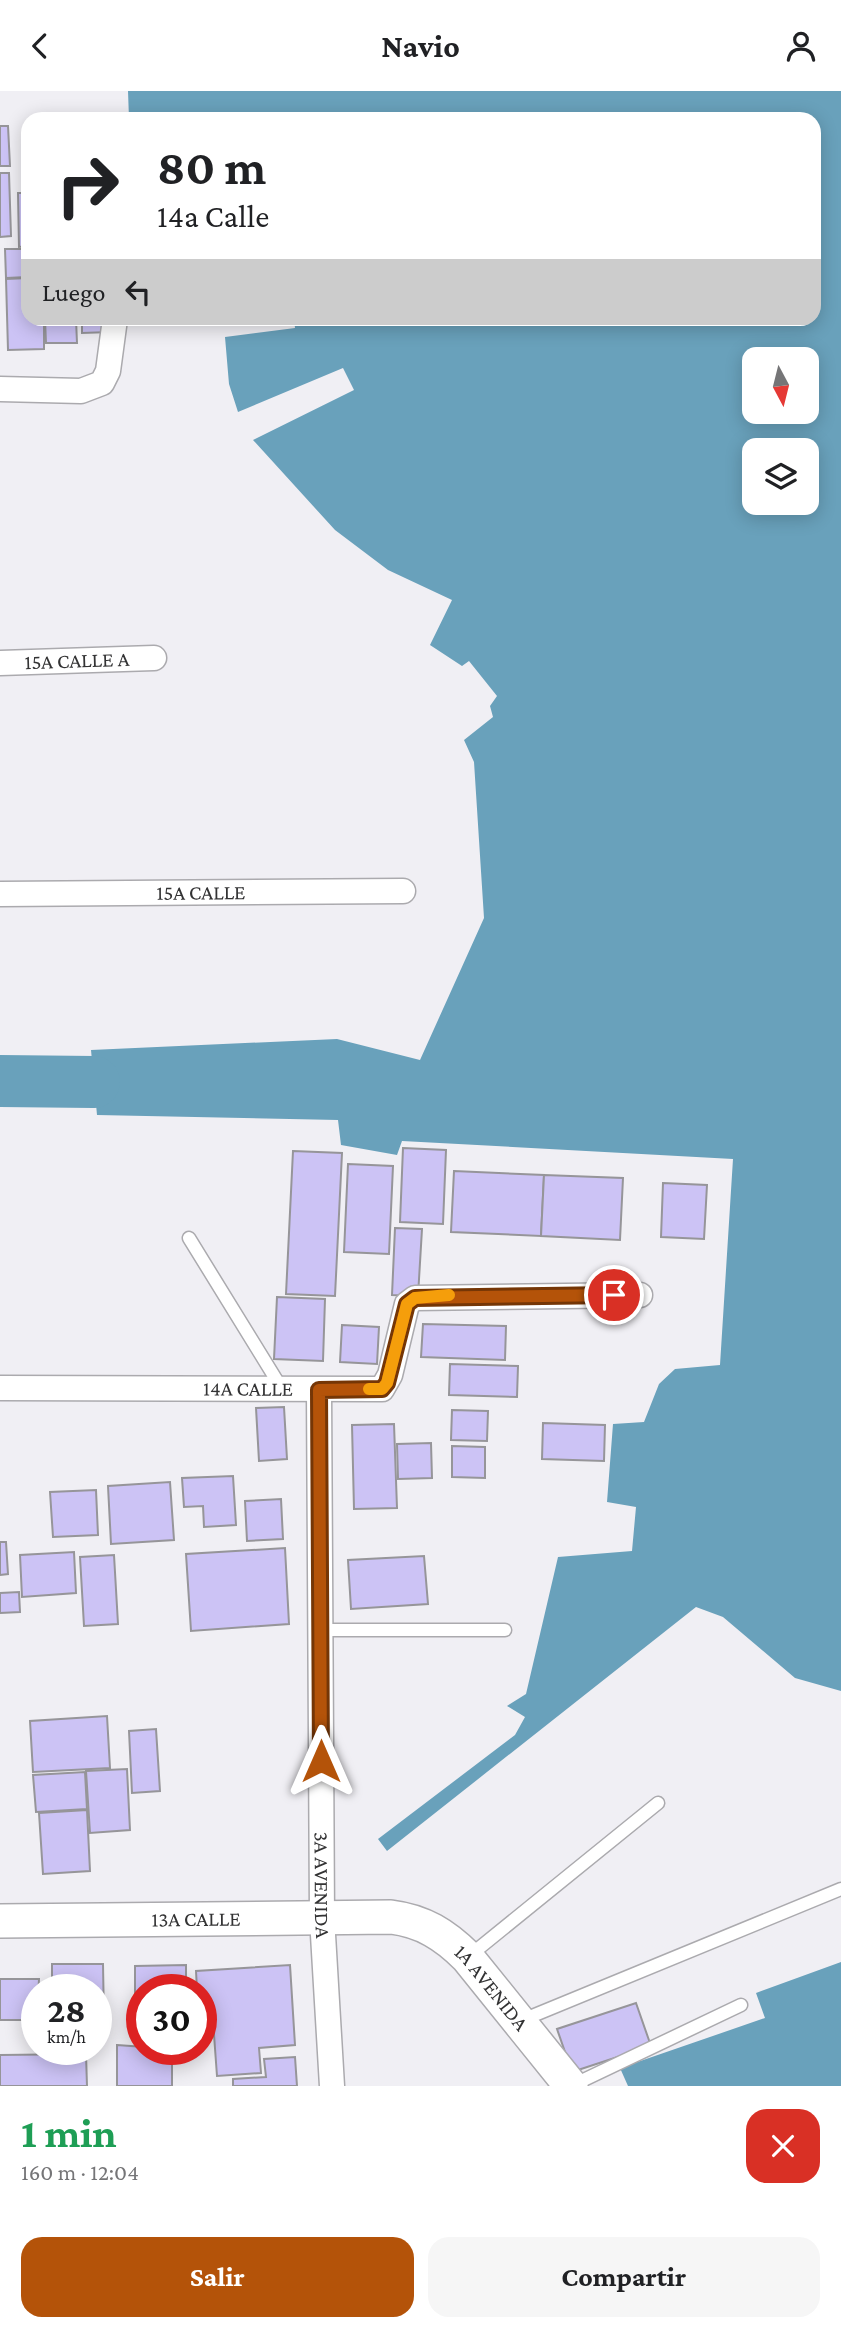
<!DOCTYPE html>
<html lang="es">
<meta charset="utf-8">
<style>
:root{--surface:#fff;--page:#f6f6f6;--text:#202124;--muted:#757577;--accent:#b45309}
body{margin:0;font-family:"Crimson Pro",serif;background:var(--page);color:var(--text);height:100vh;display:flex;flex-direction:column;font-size:26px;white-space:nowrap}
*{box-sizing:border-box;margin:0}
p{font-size:23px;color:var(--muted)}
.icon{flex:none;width:38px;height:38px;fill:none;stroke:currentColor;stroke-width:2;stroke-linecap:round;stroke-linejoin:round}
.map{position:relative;height:1995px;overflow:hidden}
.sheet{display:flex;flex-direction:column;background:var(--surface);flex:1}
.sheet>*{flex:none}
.hud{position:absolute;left:21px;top:21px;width:800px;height:214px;border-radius:21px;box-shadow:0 4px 18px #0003;background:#fff;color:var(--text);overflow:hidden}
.needle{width:46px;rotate:173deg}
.tools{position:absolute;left:742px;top:256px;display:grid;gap:14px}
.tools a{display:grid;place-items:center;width:77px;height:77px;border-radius:14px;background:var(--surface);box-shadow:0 4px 18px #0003;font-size:35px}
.speed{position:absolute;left:21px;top:1883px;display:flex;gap:14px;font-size:35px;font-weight:700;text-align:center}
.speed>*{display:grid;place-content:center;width:91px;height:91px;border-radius:50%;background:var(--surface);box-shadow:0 4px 18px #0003;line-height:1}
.speed small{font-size:18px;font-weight:400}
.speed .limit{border:10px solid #d22;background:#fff;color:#111}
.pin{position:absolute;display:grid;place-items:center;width:60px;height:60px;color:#fff;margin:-30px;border:4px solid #fff;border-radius:50%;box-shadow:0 2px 7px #0007}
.me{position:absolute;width:77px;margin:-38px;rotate:0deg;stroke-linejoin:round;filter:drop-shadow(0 0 5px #0008)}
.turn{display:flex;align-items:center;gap:24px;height:147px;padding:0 21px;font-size:32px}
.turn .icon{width:91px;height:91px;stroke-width:2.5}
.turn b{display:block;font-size:49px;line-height:60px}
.then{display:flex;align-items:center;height:66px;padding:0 21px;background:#0003;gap:14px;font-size:26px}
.round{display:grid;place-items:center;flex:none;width:74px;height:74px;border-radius:21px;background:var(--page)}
.summary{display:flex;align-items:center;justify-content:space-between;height:119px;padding:0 21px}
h1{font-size:42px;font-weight:700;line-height:52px;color:#1e9e55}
.primary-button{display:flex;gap:14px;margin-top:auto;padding:14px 21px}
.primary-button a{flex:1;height:80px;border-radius:21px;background:var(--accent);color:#fff;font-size:28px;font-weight:700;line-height:80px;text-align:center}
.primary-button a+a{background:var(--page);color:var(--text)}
header{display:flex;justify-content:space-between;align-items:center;height:91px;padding:0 21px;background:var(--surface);font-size:32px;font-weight:700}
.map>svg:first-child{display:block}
.water{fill:#69a1bb;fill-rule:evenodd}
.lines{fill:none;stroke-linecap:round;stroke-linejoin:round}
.river{stroke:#69a1bb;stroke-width:52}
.building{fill:#ccc3f5;stroke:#969599;stroke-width:2}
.lane-casing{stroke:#abaaae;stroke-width:15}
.street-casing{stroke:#abaaae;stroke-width:27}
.secondary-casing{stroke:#abaaae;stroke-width:36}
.lane{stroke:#fff;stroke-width:12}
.street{stroke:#fff;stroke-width:24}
.secondary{stroke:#fff;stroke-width:33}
.route-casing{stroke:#753606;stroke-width:18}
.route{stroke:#b45309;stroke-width:12}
.slow{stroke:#f59e0b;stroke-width:12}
.labels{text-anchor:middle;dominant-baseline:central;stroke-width:5;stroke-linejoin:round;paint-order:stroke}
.street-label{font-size:21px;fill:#333334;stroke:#fff}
</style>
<header><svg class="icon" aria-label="back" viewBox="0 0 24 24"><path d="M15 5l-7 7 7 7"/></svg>Navio<svg class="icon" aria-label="person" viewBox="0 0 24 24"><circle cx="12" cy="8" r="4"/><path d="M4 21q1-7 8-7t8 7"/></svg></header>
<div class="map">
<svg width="841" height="1995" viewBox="0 0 841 1995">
<rect width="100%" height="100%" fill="#f0eff4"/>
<!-- water -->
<g class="water">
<path d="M128,0H841V1600L795,1587L723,1526L696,1516L387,1760L378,1748L515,1644L525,1626L507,1615L526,1603L558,1466L632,1460L636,1416L607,1411L613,1333L644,1331L659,1293L675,1278L720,1274L733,1068L402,1050L397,1064L341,1054L338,1029L97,1024L91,959L337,948L420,969L484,827L474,671L464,649L493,626L490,615L497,605L469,570L462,575L430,554L452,509L388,479L335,439L253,349L354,299L343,277L238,321L229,293L225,246L295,237L294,228H814V28H129ZM754,268H807V320H754ZM754,359H807V411H754Z"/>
<path d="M841,1871V1995H628L620,1977L765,1927L756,1902Z"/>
</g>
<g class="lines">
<!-- river -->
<path class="river" d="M0,990L94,991"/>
</g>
<!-- building -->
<g class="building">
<path d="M0,35H8L10,75H0Z"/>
<path d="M0,82H9L11,145L0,146Z"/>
<path d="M18,102H28V155L19,156Z"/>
<path d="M5,158H28V186L6,187Z"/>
<path d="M28,187V228H44V258L8,259L6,188Z"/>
<path d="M45,228H76L77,252H46Z"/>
<path d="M82,228H109L110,241L82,242Z"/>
<path d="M403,1057L446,1059L443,1133L400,1131Z"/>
<path d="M293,1060L342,1062L335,1205L286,1203Z"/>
<path d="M348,1073L393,1075L389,1163L344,1161Z"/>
<path d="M454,1080L544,1084L541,1145L451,1141Z"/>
<path d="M544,1084L623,1087L620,1149L541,1145Z"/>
<path d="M663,1092L707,1094L704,1148L661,1146Z"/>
<path d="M395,1137L422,1138L418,1205L392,1204Z"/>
<path d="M277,1206L325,1208L323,1270L274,1268Z"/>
<path d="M423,1233L506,1235L505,1269L421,1266Z"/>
<path d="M342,1234L379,1236L377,1273L340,1271Z"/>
<path d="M450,1273L518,1275L517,1306L449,1304Z"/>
<path d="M284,1316L287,1368L259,1370L256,1317Z"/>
<path d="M452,1319L488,1320L487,1350L451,1349Z"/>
<path d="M543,1332L605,1334L604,1370L542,1368Z"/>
<path d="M394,1333L397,1417L354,1418L352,1334Z"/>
<path d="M431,1352L432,1387L398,1388L397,1353Z"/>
<path d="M452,1355L485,1356V1387L452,1386Z"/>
<path d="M233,1385L236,1434L204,1436L203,1415L184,1416L182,1387Z"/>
<path d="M170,1391L174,1449L111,1453L108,1395Z"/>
<path d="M96,1399L98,1444L53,1446L50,1401Z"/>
<path d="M281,1408L283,1448L247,1450L245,1410Z"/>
<path d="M0,1451H6L8,1483L0,1484Z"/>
<path d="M285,1457L289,1533L191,1540L186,1463Z"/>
<path d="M74,1461L76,1502L22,1506L20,1464Z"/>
<path d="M114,1464L118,1533L84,1535L80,1466Z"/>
<path d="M424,1465L428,1513L351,1518L348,1469Z"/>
<path d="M19,1501L20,1521L0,1522V1502Z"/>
<path d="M107,1625L110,1677L33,1681L30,1630Z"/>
<path d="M156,1638L160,1700L132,1702L129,1640Z"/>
<path d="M127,1678L130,1739L90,1742L86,1680Z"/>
<path d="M85,1681L87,1718L36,1721L33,1684Z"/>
<path d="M87,1719L90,1780L43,1783L39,1722Z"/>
<path d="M52,1873H103L104,1930H96V1899H52Z"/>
<path d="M186,1874V1899H142V1945H135V1875Z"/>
<path d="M290,1874L295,1954L259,1957L261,1982L217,1985L212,1916H201V1899H197L196,1880Z"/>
<path d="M0,1888H39L37,1929H0Z"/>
<path d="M636,1912L651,1955L572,1981L557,1938Z"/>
<path d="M117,1954L172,1958V1995H117Z"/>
<path d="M86,1963L87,1995H0V1964Z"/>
<path d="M295,1966L297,1995H233V1988L266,1986L264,1968Z"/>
</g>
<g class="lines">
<!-- lane casing -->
<g class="lane-casing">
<g id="lane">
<path d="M189,1147L282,1298"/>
<path d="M320,1539H505"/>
<path d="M468,1866L658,1712"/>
<path d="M520,1930L841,1798"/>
<path d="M571,1995L741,1914"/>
</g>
</g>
<!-- street casing -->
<g class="street-casing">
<g id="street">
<path d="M0,298L81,300L102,292L108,280L115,228"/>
<path id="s1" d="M0,572L154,567"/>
<path id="s2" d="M0,803L403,800"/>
<path id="s3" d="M0,1297L382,1298L390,1284L407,1213L415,1207L640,1204"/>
<path id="s4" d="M319,1299L322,1827L332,1995"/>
</g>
</g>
<!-- secondary casing -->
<g class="secondary-casing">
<g id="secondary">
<path id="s5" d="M0,1830L391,1826C423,1830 445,1844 467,1866L571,1995"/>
</g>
</g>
<!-- lane -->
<use href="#lane" class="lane"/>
<!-- street -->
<use href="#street" class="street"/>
<!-- secondary -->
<use href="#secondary" class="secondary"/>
</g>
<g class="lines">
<!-- route casing -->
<g class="route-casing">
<path id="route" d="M321,1670L319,1299L382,1298L387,1292L407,1213L415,1207L614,1204"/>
</g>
<!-- route -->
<use href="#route" class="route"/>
<!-- slow -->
<path class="slow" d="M369,1298H382L387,1292L407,1213L415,1207L449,1204"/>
</g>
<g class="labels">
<!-- street labels -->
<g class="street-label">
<text stroke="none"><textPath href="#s1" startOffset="77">15A CALLE A</textPath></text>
<text stroke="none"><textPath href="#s2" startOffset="201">15A CALLE</textPath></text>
<text stroke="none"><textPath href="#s3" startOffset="248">14A CALLE</textPath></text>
<text stroke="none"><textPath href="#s4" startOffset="495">3A AVENIDA</textPath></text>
<text stroke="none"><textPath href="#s5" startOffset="196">13A CALLE</textPath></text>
<text stroke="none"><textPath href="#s5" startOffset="518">1A AVENIDA</textPath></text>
</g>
</g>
</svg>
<div class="tools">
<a><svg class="needle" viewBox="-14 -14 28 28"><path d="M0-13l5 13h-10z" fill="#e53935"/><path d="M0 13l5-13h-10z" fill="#757577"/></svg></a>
<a><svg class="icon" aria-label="layers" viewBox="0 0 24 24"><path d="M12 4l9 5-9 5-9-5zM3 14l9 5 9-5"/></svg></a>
</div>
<div class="speed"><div>28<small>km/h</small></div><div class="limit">30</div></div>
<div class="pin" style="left:614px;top:1204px;background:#d93025"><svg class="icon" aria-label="arrive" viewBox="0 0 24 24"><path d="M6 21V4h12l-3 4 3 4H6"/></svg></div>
<svg class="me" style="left:321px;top:1670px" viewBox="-20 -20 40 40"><path d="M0-17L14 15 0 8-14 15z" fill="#b45309" stroke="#fff" stroke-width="4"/></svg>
<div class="hud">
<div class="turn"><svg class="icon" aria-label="right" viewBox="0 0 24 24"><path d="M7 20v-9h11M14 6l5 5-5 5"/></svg><div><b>80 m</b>14a Calle</div></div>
<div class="then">Luego<svg class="icon" aria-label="left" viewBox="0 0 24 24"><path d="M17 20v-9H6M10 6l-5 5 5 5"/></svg></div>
</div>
</div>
<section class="sheet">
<div class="summary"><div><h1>1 min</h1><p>160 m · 12:04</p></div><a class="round" style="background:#d93025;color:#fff"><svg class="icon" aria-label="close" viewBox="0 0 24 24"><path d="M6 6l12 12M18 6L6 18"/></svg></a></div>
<div class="primary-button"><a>Salir</a><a>Compartir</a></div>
</section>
